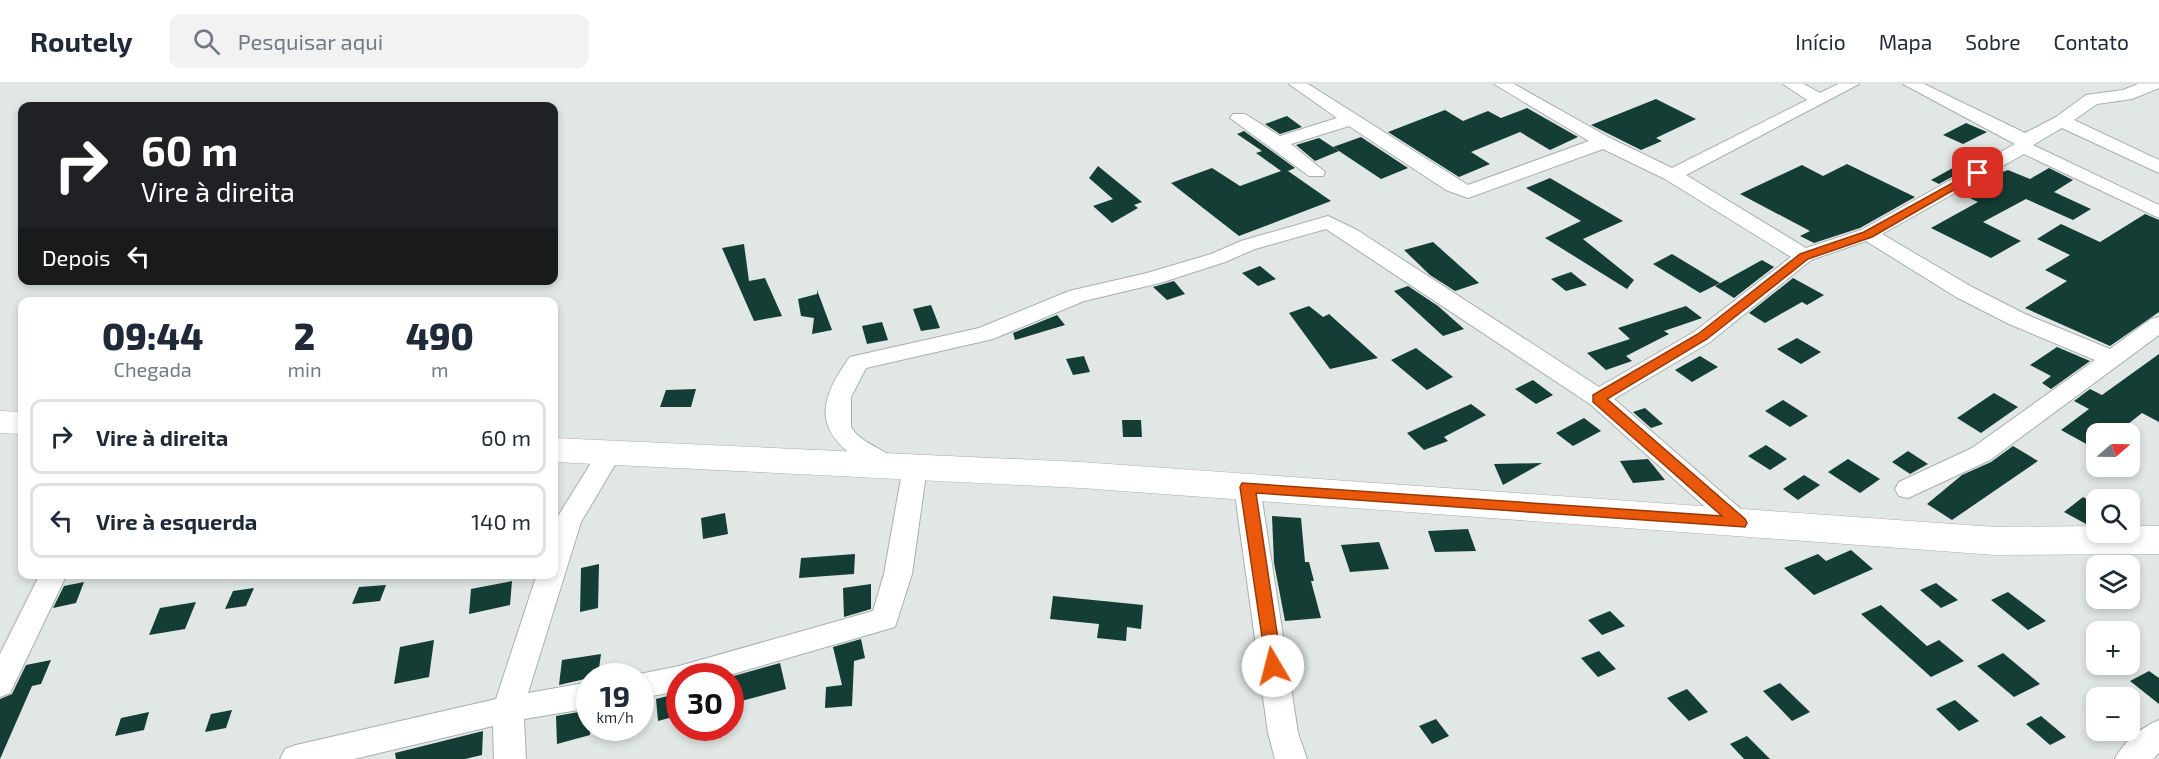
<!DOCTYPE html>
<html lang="pt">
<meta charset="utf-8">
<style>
:root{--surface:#fff;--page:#f2f2f3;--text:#1f2937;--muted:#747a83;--line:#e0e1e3}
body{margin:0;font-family:"Exo 2",sans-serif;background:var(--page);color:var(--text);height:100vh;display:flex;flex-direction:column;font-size:22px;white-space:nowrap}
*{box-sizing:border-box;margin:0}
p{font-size:20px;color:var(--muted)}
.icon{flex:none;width:33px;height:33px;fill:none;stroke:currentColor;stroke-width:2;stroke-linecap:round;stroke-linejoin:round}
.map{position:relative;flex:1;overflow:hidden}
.drawer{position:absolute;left:18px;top:213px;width:540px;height:282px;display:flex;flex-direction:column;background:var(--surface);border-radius:12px;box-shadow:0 3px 9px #0003}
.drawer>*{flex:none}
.banner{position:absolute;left:18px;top:18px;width:540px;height:183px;border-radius:12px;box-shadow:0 3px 9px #0003;background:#202124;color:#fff;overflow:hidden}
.needle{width:39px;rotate:70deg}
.controls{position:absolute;left:2086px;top:339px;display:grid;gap:12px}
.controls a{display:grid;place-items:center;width:54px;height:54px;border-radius:12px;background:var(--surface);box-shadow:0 3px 9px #0003;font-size:30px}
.speed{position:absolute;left:576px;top:579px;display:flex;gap:12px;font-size:30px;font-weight:700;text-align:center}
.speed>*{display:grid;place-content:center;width:78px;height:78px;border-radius:50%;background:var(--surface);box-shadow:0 3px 9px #0003;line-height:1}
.speed small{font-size:15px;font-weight:400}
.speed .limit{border:9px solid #d22;background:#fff;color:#111}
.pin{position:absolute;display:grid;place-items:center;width:51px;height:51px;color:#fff;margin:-26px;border-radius:12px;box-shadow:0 3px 9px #0006}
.me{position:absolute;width:66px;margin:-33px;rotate:352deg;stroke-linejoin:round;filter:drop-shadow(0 0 4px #0008)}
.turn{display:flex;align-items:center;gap:21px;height:126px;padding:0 24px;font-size:27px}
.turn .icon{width:78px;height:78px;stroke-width:2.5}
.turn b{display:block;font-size:42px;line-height:51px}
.then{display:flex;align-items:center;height:57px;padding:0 24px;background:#0003;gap:12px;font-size:22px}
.eta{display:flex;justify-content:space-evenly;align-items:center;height:102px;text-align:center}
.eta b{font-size:36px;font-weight:800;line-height:42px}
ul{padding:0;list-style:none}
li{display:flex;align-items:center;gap:18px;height:75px;margin:0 12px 9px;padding:0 12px;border:3px solid var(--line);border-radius:12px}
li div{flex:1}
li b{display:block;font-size:22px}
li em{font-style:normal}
header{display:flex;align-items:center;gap:36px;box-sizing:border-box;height:84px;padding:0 30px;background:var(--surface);border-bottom:2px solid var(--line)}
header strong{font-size:28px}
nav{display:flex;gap:33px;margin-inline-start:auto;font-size:21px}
.search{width:420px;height:54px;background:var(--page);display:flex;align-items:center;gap:15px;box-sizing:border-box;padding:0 21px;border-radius:12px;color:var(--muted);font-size:22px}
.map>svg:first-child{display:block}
.building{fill:#143e35}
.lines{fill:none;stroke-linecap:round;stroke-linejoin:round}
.minor-casing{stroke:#aaafae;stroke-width:2}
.secondary-casing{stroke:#aaafae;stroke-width:1}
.minor{fill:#fff;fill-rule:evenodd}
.secondary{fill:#fff;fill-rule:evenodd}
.route{fill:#ea580c;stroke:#983908;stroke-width:1.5}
</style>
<header>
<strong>Routely</strong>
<div class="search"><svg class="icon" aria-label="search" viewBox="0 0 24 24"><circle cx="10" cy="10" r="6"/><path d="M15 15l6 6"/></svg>Pesquisar aqui</div>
<nav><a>Início</a><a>Mapa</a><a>Sobre</a><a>Contato</a></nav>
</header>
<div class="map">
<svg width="2159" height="675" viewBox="0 0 2159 675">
<rect width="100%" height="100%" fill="#e1e7e5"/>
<!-- building -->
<g class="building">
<path d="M1656,15L1696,35L1656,54L1662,57L1641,66L1591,41Z"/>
<path d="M1527,24L1578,53L1550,66L1520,48L1471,68L1490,80L1459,93L1388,48L1445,26L1463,37L1488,27L1501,34Z"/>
<path d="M1287,32L1302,43L1280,50L1265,40Z"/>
<path d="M1966,39L1987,48L1963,60L1943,51Z"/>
<path d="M1244,47L1295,84L1288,87L1331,117L1239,152L1171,99L1212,84L1240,102L1281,87L1256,69L1262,67L1237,50Z"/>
<path d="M1361,53L1408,84L1381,95L1333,63Z"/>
<path d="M1319,54L1339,67L1315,77L1296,61Z"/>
<path d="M1969,75L1977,79L1939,100L1931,96Z"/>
<path d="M1847,80L1915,113L1860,144L1814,159L1800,152L1810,147L1740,110L1802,81L1823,92Z"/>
<path d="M1098,82L1142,118L1134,121L1138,124L1112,139L1093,122L1113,115L1089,94Z"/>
<path d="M2049,84L2073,96L2054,108L2091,125L2073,136L2026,115L1983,138L2021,157L1991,174L1931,144L1978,118L1959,109L1997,88L2000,89L2008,86L2030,95Z"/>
<path d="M1550,94L1623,137L1583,155L1634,196L1627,205L1545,154L1581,137L1526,104Z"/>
<path d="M2145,130L2159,136V228L2110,262L2025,224L2067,197L2045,186L2070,171L2037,155L2061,140L2100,158Z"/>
<path d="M1433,158L1479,199L1455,207L1430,191L1404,166Z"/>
<path d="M744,160L749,197L765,194L782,232L754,237L722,164Z"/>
<path d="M1672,170L1720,199L1700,209L1653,180Z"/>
<path d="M1762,176L1774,183L1734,214L1715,202Z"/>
<path d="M1260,182L1276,195L1258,202L1242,189Z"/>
<path d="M1571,188L1587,201L1566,207L1551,195Z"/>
<path d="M1793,194L1824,211L1807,221L1802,218L1765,239L1749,229Z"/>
<path d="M1174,197L1185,210L1167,216L1153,203Z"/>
<path d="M1408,202L1438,222L1464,245L1443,252L1394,207Z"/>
<path d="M817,206L832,246L812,250L814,234L801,232L798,215L817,210Z"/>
<path d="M931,221L940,244L921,247L913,225Z"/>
<path d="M1309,222L1323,233L1329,230L1378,274L1330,285L1289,229Z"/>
<path d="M1686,222L1702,234L1664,247L1669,250L1626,272L1632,277L1606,286L1587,269L1630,255L1618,244Z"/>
<path d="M1057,231L1065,241L1015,256L1013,249Z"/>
<path d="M882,238L888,256L867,260L862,242Z"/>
<path d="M1797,254L1821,268L1801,280L1777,265Z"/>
<path d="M2057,263L2090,277L2051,305L2042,299L2051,292L2030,281Z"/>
<path d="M1416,264L1453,293L1427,306L1391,276Z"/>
<path d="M2159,270V338L2142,329L2123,344L2117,341L2106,350H2097V356L2090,362L2061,346L2089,325L2074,317L2090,305L2102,311Z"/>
<path d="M1084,272L1090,288L1073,291L1066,275Z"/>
<path d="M1700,272L1718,283L1692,298L1675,286Z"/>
<path d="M1533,296L1553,311L1536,320L1515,305Z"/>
<path d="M696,305L691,323H660L666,306Z"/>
<path d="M1994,309L2018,323L1981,349L1957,334Z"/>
<path d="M1783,316L1808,332L1790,343L1765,327Z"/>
<path d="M1471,320L1486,331L1444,353L1448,357L1424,366L1407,349Z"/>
<path d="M1645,324L1663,340L1651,344L1633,328Z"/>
<path d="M1584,334L1601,347L1573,362L1556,349Z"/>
<path d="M1122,336H1141L1142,353H1123Z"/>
<path d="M1766,361L1787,375L1770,386L1748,372Z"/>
<path d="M2013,362L2038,377L1952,436L1927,420L1962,391L1991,378Z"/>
<path d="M1908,367L1928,380L1910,390L1892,378Z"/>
<path d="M1648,375L1665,396L1633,399L1620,377Z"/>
<path d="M1848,375L1880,395L1860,409L1828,388Z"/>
<path d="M1542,379L1503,401L1494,380Z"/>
<path d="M1804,391L1820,401L1798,416L1783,405Z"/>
<path d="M2083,413L2097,421V431L2086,440L2064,428Z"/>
<path d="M725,429L728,450L703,455L701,434Z"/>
<path d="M1272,432L1301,434L1305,478H1309L1314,497H1311L1321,534L1285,537L1274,479Z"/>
<path d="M1468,445L1476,467L1435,468L1428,447Z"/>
<path d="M1379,458L1389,485L1350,488L1341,461Z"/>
<path d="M1851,466L1873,485L1814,511L1784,484L1818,470L1826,477Z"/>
<path d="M855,470L854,490L799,494L801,474Z"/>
<path d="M599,480L598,524L580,528L581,484Z"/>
<path d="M512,497L510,521L469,530L471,505Z"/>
<path d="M84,498L76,519L53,524L64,502Z"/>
<path d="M1936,499L1958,516L1941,524L1920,506Z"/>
<path d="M871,500V525L844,533L843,504Z"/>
<path d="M386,501L380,517L352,520L359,503Z"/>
<path d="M254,504L246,522L225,525L233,507Z"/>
<path d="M2008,508L2046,537L2028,546L1991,516Z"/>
<path d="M1053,512L1143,521L1141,545L1127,543L1126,557L1097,554L1099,540L1050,535Z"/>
<path d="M196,518L185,545L149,551L160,524Z"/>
<path d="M1881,521L1927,562L1939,556L1964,577L1931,593L1861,530Z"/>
<path d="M1610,527L1625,542L1602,551L1588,536Z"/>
<path d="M861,555L865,574L854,577L852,622L825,624L826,603L842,601L833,563Z"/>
<path d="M434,556L429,593L394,600L400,563Z"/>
<path d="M1599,567L1616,585L1598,593L1581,574Z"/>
<path d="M2003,569L2040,600L2014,613L1977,582Z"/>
<path d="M601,570L598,592L559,601L562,576Z"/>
<path d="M51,576L41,600L32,602L0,675V615L12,610L26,581Z"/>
<path d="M780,579L786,605L730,620V593Z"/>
<path d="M2149,587L2159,594V620L2130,597Z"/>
<path d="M1780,599L1810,628L1792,637L1763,607Z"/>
<path d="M1687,605L1708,628L1689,637L1667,614Z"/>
<path d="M680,609V631L658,637L656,615Z"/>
<path d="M1955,616L1979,637L1959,647L1936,625Z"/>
<path d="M232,626L226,644L205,648L211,630Z"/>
<path d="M590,626V651L557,660L556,632Z"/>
<path d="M149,628L144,646L115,652L121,634Z"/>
<path d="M2041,632L2066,653L2050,661L2026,640Z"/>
<path d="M1436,635L1449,652L1432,660L1419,642Z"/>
<path d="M483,647L482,671L465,675H396L395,669Z"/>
<path d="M1747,652L1770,675H1744L1730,660Z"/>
</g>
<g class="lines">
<!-- minor casing -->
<g class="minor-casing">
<g id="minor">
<path d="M1289,0H1308L1468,101L1589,57L1494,0H1514L1610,54L1672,84L1807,16L1783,0H1804L1820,9L1838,0H1859L1686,91L1806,164L1861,146L2015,60L1903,0H1924L2025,49L2056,33L2086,11L2123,6L2138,0H2159V4L2132,15L2097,20L2074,36L2159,76V89L2062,44L2033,61L2159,121V134L2024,70L1882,150L1972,203L2025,230L2110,265L2151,235L2159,233V251L1990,376L1908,414L1899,412L1895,405L1899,398L1972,364L2095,276L2009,240L1956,213L1866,157L1811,176L1710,258L1614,315L1749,432L1753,439L1749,446L1740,449L1731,446L1590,320L1326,145L1255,165L1225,178L1160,199L1084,217L993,255L866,284L851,313V343C862,362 889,364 899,382L896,388C882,393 874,385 862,378C813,347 818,316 850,273L979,244L1069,207L1147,189L1211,170L1241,157L1328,132L1357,146L1599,303L1694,248L1791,173L1665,95L1603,65L1468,114L1446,106L1349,42L1291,60L1325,88L1323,92H1309L1230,34L1233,30H1245L1280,52L1337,34Z"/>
<path d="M610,360L619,363L622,369L581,438L528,609L590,598V624L524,635L526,675H494L493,642L354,675H280L285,665L296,661L496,615L537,490H554L555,437L601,363Z"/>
<path d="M915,374L924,377L927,383L912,490L895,543L726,592H680V607L640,614V592H630L679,582L873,527L884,490L903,383L906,377Z"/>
<path d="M1247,394L1256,396L1260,403L1298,649L1307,675H1275L1268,649L1234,403L1238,396Z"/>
<path d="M40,490H67L10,609L0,613V570Z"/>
<path d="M2159,636V669L2153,675H2115C2123,658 2142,643 2159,636Z"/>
</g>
</g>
<!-- secondary casing -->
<g class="secondary-casing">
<g id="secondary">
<path d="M0,327L22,328V350L0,349Z"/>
<path d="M554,354L1081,378L1995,443L2097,442V448H2130V442H2159V470L1995,471L1081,404L554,378Z"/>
</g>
</g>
<!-- minor -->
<use href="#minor" class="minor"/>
<!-- secondary -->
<use href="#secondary" class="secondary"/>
</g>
<!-- route -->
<path class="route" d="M1974,87L1983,89L1872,153L1808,175L1707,255L1607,315L1745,435L1747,439L1745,443L1256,409L1282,582L1279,587H1267L1240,403L1242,399L1722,432L1593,318V311L1698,250L1800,170L1864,148Z"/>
</svg>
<div class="controls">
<a><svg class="needle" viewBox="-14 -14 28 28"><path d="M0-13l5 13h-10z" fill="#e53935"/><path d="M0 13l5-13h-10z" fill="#747a83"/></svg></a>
<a><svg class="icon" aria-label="search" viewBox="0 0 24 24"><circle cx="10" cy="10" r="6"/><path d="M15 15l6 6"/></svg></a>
<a><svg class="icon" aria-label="layers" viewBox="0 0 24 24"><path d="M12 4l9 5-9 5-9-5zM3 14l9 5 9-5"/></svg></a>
<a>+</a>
<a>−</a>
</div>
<div class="speed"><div>19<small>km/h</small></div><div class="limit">30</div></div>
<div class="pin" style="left:1978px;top:89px;background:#d93025"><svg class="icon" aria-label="arrive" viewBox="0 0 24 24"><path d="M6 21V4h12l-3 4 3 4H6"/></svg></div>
<svg class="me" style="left:1273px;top:582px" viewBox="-20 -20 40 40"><circle r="19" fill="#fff"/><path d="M0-13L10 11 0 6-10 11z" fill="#ea580c"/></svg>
<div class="banner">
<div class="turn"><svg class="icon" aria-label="right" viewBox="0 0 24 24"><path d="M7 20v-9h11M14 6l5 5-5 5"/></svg><div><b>60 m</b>Vire à direita</div></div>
<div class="then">Depois<svg class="icon" aria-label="left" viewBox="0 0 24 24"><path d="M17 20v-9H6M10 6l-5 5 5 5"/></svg></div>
</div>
<section class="drawer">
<div class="eta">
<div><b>09:44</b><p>Chegada</p></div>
<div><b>2</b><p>min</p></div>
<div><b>490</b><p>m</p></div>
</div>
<ul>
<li><svg class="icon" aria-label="right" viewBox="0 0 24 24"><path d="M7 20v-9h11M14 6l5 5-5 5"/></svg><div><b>Vire à direita</b></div><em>60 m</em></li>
<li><svg class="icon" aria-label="left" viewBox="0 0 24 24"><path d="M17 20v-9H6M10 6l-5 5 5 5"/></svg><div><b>Vire à esquerda</b></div><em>140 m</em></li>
</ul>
</section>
</div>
